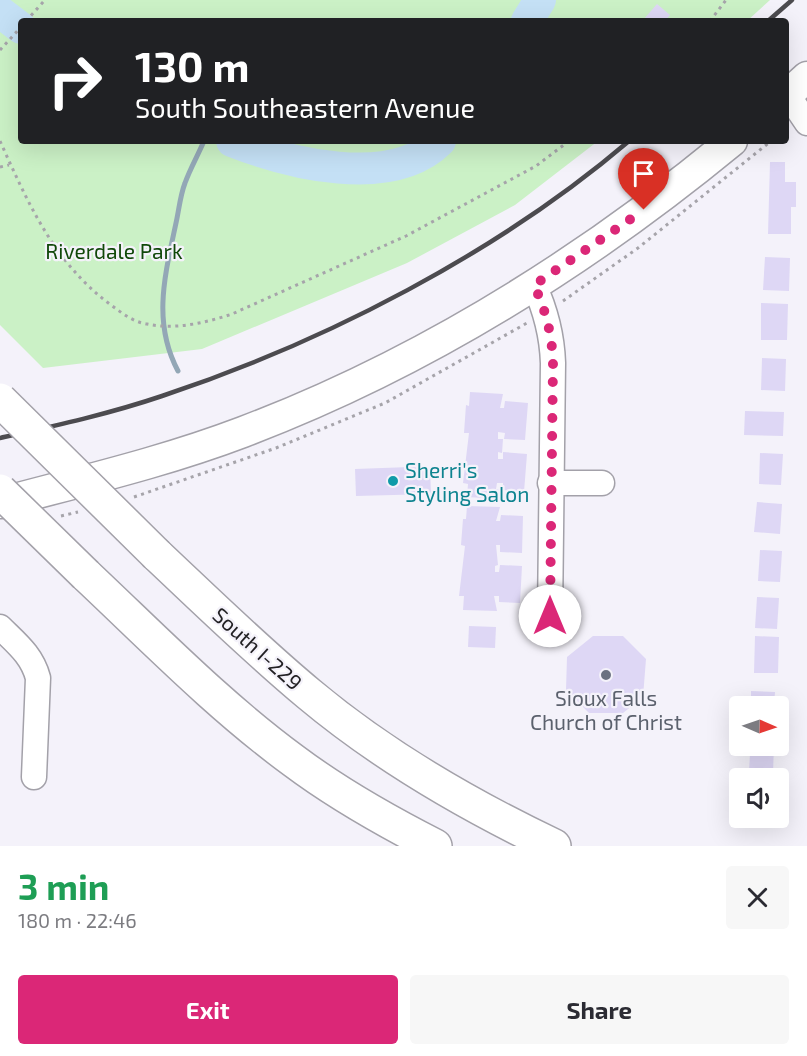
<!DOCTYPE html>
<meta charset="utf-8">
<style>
:root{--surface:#fff;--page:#f7f7f7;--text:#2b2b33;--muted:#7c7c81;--accent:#db2777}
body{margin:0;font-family:"Exo 2",sans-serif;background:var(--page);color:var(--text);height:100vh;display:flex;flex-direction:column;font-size:22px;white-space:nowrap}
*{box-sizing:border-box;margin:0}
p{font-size:20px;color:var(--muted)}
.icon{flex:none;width:33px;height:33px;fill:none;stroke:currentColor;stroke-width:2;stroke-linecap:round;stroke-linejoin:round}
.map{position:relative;height:846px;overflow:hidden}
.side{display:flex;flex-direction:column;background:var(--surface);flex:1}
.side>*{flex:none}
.hud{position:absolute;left:18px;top:18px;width:771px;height:126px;border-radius:6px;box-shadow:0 6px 24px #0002;background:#202124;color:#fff;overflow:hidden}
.needle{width:39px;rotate:92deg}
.buttons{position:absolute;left:729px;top:696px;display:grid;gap:12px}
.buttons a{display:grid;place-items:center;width:60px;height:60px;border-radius:6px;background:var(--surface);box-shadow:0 6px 24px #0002;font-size:30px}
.pin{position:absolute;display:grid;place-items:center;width:51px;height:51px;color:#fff;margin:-62px -26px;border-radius:50% 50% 50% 0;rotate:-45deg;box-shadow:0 0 6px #0007}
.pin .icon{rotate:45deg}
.me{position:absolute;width:66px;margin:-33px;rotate:0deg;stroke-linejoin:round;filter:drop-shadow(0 0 4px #0008)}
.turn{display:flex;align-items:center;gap:21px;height:126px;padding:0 18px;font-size:27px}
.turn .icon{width:78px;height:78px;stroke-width:2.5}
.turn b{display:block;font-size:42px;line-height:51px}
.round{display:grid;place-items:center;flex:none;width:63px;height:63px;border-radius:6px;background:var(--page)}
.overview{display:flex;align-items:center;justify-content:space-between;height:102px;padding:0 18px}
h1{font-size:36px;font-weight:700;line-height:45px;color:#1e9e55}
.action{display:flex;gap:12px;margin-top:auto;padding:12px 18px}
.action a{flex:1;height:69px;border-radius:6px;background:var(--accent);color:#fff;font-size:24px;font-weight:700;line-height:69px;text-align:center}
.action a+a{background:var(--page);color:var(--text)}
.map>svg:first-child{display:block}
.green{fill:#cbf1c6}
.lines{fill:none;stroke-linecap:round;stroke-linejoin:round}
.stream{stroke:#93a7b6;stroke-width:5}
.river{stroke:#c4e0f5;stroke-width:32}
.building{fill:#ded7f5}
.minor-casing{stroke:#a3a1a9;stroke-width:27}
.major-casing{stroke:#a3a1a9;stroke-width:33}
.highway-casing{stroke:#a3a1a9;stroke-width:36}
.path{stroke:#a6a4aa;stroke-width:3;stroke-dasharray:3 4.5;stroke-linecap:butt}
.minor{stroke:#fff;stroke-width:24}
.major{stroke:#fff;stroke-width:30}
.highway{stroke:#fff;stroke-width:33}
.rail{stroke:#4c4b4f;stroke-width:4.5}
.highway-bridge-casing{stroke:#a3a1a9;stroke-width:36;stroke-linecap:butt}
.highway-bridge{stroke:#fff;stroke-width:33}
.route{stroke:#db2777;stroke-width:10;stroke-dasharray:0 18}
.culture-dot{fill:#0f9aa8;stroke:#f4f2fa;stroke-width:2}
.worship-dot{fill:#6b7280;stroke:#f4f2fa;stroke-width:2}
.labels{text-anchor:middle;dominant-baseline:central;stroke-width:4.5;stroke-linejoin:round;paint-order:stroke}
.park-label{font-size:21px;fill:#104809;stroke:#f4f2fa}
.culture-label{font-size:21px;fill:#0d838f;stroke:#f4f2fa;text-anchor:start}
.street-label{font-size:21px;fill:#222124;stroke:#f4f2fa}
.worship-label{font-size:21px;fill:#5b616d;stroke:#f4f2fa}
</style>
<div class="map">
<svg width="807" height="846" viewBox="0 0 807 846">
<rect width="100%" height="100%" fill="#f4f2fa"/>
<!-- green -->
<path class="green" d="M0,0H770L747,21H21V141H598L515,205L407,263L202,349L43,368L0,325Z"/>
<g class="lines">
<!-- stream -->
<path class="stream" d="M178,371C152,322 165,275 176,223C179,210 180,196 185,183C190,169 198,155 204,141"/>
<!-- river -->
<g class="river">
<path d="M0,12L21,28"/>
<path d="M527,21L540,0"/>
<path d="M232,141C288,163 391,190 440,141"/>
</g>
</g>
<!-- building -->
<g class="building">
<path d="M657,4L670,15L665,21H646L644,19Z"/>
<path d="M770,162H785V182H796V207H791V234H768Z"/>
<path d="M765,257L790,258L789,291L763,290Z"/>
<path d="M761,303L788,304L787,340H761Z"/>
<path d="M762,358L786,359L785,391L761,390Z"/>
<path d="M470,392L503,394L500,408H504L505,401L528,403L525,440L504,439L505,433L498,432V439H503L502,453L498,452V459H503V452L527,454L524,492L503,490V483H497L496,489L501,490L500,499L467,497L468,484L463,483L469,433H464L466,405L469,406Z"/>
<path d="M745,411L784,412L783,436L744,435Z"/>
<path d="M760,453L783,454L781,485L759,484Z"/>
<path d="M410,467L430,468L431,494L356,496L355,469Z"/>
<path d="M757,502L782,504L780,534L754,532Z"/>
<path d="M467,506L500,507L496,521H500L501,515L523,516L522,553L500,552V545H496L498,565L495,566V572H499L500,565L522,566L520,603L499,602V596H494L497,611L463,610L464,596H459L465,546L461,545L463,519H466Z"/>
<path d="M760,550L782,551L780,582L758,581Z"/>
<path d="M757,597L779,598L777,629L755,628Z"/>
<path d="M469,626L496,627L495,648L468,647Z"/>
<path d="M593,636H623L646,659L643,697L623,713H589L566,690L567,657Z"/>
<path d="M755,636L779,637L778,673H754Z"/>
<path d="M751,691L775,692L774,706H751Z"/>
<path d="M741,746H774L773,773L749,771L750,754H741Z"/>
<path d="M738,818H771V821L738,820Z"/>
</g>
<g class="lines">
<!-- minor casing -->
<g class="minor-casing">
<g id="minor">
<path d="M788,95L807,123"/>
<path d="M534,285C546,311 552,334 553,363L550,616"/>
<path d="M550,483H602"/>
<path d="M0,627C16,643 32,655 38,678L34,777"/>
</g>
</g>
<!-- major casing -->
<g class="major-casing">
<g id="major">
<path d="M786,96L807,77"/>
<path d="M0,503C82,481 164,462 243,432C422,364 585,262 732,141"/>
</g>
</g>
<!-- highway casing -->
<g class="highway-casing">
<g id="highway">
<path d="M157,555C207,602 256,650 309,694C383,756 468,805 554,846"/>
<path d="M86,575C154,639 219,706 294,761C338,794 386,821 435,846"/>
</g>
</g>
<!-- path -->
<g class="path">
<path d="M26,21L45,0"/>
<path d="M710,21L726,0"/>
<path d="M0,50L21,27"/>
<path d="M0,141C28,203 54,263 111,305C122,313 133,322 147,324C175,330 205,323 232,314L406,236L536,166L569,141"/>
<path d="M0,167L9,165"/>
<path d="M563,301L638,248L771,141"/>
<path d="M134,497L276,448L385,403L527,323"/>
<path d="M61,516L78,512"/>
</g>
<!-- minor -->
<use href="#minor" class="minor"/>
<!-- major -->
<use href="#major" class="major"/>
<!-- highway -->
<use href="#highway" class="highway"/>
<!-- rail -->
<g class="rail">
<path d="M768,21L792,0"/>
<path d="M0,438C54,426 109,414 162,396C325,342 499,252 629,141"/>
</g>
<!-- highway-bridge casing -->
<g class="highway-bridge-casing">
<g id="highway-bridge">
<path d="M0,400L157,555"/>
<path d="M0,491L86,575"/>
</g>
</g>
<!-- highway-bridge -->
<use href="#highway-bridge" class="highway-bridge"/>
</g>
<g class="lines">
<!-- route -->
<path class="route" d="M550,616L553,363C552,334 546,311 534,285L644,210"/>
</g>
<!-- markers -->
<circle class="culture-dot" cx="393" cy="481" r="6"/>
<circle class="worship-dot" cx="606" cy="675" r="6"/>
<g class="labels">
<!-- park labels -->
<g class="park-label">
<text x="114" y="250">Riverdale Park</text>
</g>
<!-- culture labels -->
<g class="culture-label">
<text x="405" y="469">Sherri's<tspan x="405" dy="24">Styling Salon</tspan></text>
</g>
<!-- street labels -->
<g class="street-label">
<text transform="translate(258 648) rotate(42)">South I-229</text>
</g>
<!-- worship labels -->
<g class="worship-label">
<text x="606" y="697">Sioux Falls<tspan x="606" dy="24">Church of Christ</tspan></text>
</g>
</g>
</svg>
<div class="buttons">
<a><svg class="needle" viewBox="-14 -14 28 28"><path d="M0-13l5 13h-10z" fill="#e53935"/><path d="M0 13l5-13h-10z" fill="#7c7c81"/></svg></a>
<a><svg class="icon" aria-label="sound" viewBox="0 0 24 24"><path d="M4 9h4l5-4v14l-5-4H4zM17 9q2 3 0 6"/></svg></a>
</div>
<div class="pin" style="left:644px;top:210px;background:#d93025"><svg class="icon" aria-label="arrive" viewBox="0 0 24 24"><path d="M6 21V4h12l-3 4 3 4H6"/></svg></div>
<svg class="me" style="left:550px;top:616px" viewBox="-20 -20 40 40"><circle r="19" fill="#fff"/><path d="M0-13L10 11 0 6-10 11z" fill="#db2777"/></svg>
<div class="hud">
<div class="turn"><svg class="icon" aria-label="right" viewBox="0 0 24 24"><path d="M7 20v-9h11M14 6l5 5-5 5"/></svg><div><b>130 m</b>South Southeastern Avenue</div></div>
</div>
</div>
<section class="side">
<div class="overview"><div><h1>3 min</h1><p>180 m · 22:46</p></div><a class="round"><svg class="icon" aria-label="close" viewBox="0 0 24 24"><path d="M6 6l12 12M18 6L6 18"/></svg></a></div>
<div class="action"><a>Exit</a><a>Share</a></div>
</section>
